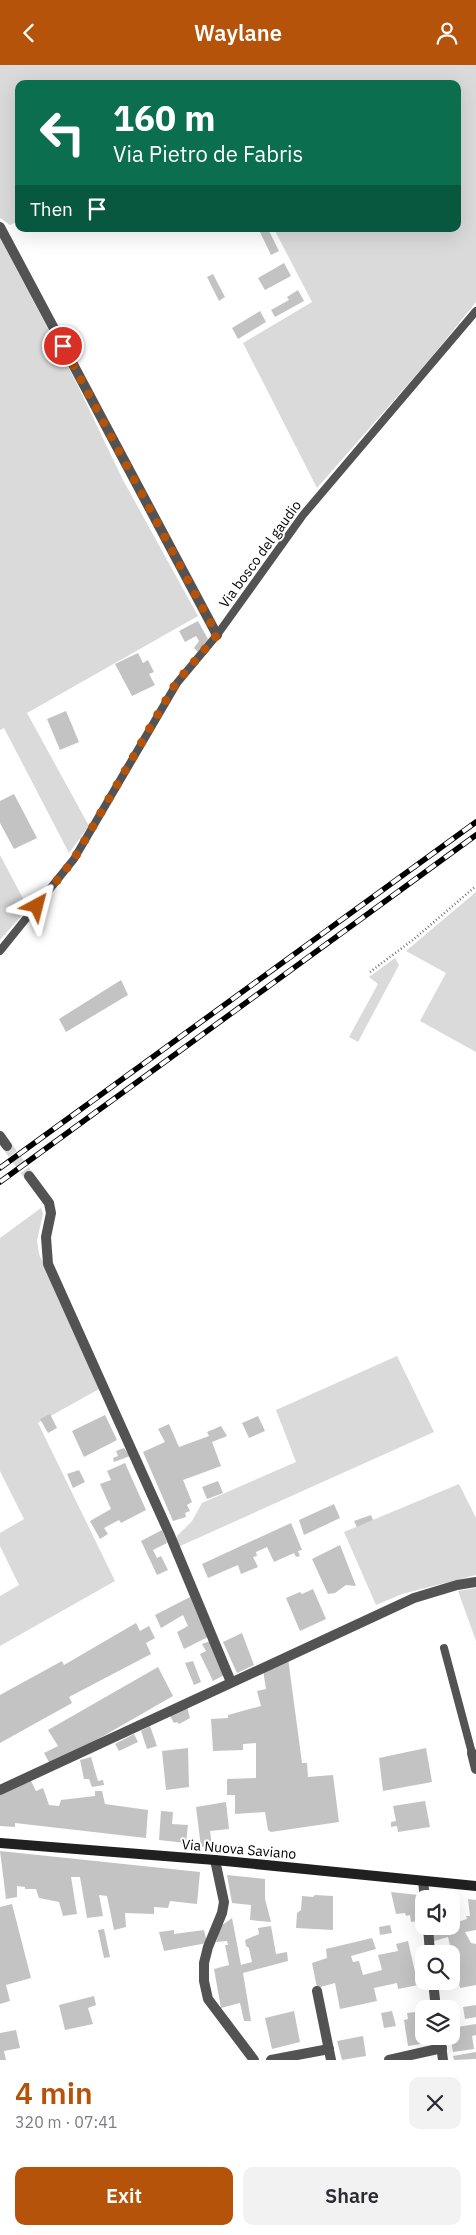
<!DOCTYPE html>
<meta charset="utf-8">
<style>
:root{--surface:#fff;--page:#f2f2f3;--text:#2b2b33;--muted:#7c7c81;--accent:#b45309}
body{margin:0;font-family:"IBM Plex Sans",sans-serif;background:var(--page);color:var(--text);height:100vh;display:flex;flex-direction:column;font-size:19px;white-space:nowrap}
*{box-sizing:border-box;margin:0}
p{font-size:16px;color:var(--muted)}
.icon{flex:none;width:28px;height:28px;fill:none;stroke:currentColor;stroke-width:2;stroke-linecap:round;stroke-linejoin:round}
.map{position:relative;height:1995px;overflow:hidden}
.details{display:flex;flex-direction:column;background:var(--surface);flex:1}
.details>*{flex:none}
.top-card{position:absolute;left:15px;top:15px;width:446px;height:152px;border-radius:10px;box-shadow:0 5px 20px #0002;background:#0b6e4f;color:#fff;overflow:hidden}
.buttons{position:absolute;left:415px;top:1825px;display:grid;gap:10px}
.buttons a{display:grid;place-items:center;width:45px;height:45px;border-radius:10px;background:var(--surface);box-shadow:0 5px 20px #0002;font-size:25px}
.pin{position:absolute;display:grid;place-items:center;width:42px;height:42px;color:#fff;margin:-21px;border:2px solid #fff;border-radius:50%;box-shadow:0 1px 5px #0007}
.me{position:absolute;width:55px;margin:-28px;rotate:38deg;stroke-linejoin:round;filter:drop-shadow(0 0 4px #0008)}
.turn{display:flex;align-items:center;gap:18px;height:105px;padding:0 15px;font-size:22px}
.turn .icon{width:65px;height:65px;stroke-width:2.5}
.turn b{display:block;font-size:35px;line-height:42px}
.then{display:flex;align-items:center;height:48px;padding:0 15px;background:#0003;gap:10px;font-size:19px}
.round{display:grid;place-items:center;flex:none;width:52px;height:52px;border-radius:10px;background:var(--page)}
.summary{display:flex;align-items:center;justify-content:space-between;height:85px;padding:0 15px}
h1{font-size:30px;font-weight:600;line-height:38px;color:var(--accent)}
.action{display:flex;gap:10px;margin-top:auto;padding:10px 15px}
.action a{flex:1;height:58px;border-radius:10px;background:var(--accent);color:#fff;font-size:20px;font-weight:600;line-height:58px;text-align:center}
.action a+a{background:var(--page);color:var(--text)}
header{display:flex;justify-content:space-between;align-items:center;height:65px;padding:0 15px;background:var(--accent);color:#fff;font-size:22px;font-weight:600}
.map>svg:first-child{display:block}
.green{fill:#dadada}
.building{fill:#c3c3c3}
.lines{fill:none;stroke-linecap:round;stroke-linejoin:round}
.minor-tunnel{stroke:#d9d9d9;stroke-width:10;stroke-dasharray:10 5;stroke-linecap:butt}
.path{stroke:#757575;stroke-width:2.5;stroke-dasharray:1 2.5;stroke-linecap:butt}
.service{stroke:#535353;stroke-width:8}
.minor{stroke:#535353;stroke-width:10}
.secondary{stroke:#202020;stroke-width:10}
.rail-casing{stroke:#000;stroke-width:5.5}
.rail{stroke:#fff;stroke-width:4;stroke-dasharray:11;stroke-linecap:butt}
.route{stroke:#b45309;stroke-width:9;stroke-dasharray:0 16.2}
.labels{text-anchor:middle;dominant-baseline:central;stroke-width:4;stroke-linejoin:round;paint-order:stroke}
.street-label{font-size:14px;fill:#000;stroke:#fff}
</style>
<header><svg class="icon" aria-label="back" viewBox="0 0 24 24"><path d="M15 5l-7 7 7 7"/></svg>Waylane<svg class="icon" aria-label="person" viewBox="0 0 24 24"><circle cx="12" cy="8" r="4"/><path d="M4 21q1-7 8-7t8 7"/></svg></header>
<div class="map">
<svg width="476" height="1995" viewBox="0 0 476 1995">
<rect width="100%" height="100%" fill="#fff"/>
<!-- green -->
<g class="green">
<path d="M0,0H476V237L430,294L317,423L243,278L312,237L274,164H458V19H19V156L10,160L0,153Z"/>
<path d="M0,173L74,313L123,415L198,551L27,648L89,761L69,788L4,663L0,665Z"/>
<path d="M0,790L28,843L0,875Z"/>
<path d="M476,827V987L420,956L446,908L406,886Z"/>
<path d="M395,893L399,900L358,977L349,972L378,919L369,912Z"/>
<path d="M41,1143L43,1149L37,1175L39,1189L101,1323L38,1358L115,1516L0,1581V1531L19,1520L0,1481V1468L24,1454L0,1406V1173Z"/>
<path d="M397,1291L434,1367L178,1482L176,1475L177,1471L192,1456L202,1438L296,1397L276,1345Z"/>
<path d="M459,1419L476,1453V1510L402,1529L376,1540L344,1467Z"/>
<path d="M476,1523V1576L458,1526Z"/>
</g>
<!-- building -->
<g class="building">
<path d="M262,164H268L279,186L271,190L259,165Z"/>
<path d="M284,198L291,211L265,225L258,213Z"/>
<path d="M213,209L225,232L219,236L207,212Z"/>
<path d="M298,225L304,236L275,252L271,245L289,235L287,232Z"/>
<path d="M260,246L266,257L238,274L232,263Z"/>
<path d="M198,556L208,574L198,587L194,583L199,576L196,571L185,577L179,566Z"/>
<path d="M138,588L143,598L148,595L154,607L149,609L155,620L132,631L115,599Z"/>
<path d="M66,646L79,677L60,685L47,654Z"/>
<path d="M14,729L37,773L14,784L0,758V736Z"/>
<path d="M121,915L128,930L66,967L59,954Z"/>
<path d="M50,1349L57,1363L48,1368L40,1354Z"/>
<path d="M105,1350L117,1375L84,1392L72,1366Z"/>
<path d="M258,1351L265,1366L249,1373L242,1358Z"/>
<path d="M169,1359L179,1382L209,1371L207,1367L221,1361L227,1371L212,1377L221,1401L183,1415L192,1437L187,1440L190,1446L185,1448L186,1452L173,1456L143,1387L165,1377L158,1364Z"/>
<path d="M124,1383L130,1391L114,1397L113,1393L118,1391L116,1386Z"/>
<path d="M125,1398L146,1445L121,1458L119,1455L104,1463L108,1469L100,1474L90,1456L111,1444L100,1419L111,1415L107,1406Z"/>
<path d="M79,1405L85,1417L73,1423L67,1409Z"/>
<path d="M218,1416L223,1428L207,1434L202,1422Z"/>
<path d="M334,1439L340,1453L304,1470L299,1455Z"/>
<path d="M371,1450L373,1455L357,1462L354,1456Z"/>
<path d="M291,1458L302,1485L298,1486L300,1491L296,1492L294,1488L274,1497L267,1482L256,1487L257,1491L253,1492L258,1502L241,1509L238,1500L208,1513L202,1499Z"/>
<path d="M162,1465L167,1478L153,1485L157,1493L161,1491L168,1505L157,1510L141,1476Z"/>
<path d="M340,1480L356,1521L346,1520L335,1528L328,1529L312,1494Z"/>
<path d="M313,1524L326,1554L300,1566L286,1533L300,1527L302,1529Z"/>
<path d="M190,1532L208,1572L184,1584L177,1567L188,1561L183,1550L161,1563L155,1550Z"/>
<path d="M136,1558L140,1566L149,1561L155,1573L146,1578L151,1589L69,1632L72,1638L0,1678V1630L62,1596L64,1600Z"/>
<path d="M242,1568L254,1600L237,1608L223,1577Z"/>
<path d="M210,1576L226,1609L213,1616L200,1589L206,1586L202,1579Z"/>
<path d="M288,1593L302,1698H307L308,1712L333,1710L339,1757L271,1767L268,1765L265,1747L235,1749V1730H227V1714L256,1713V1678L243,1679V1685L213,1686L211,1654L228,1653V1650L261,1641L257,1626L266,1624L263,1605Z"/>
<path d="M193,1596L201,1617L194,1620L185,1598Z"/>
<path d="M158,1602L173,1631L65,1693L50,1699L44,1688L58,1681L48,1665Z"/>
<path d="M187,1642L190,1653L179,1659L177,1657L174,1658L170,1651Z"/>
<path d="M150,1661L157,1681L147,1684L141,1666Z"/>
<path d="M134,1669L138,1677L119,1686L115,1679Z"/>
<path d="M188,1683L189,1722L166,1725L162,1686Z"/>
<path d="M426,1683L432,1717L383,1726L379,1693Z"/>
<path d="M91,1692L98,1716L103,1715L104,1720L92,1722L89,1714H84L80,1695Z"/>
<path d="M31,1716L36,1726L43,1723L49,1740L59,1741L61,1735L95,1731V1726H102L105,1739L148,1745L146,1773L15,1758V1762L0,1761V1729Z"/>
<path d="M425,1736L430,1762L398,1767L397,1761L391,1762V1757L396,1756L393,1741Z"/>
<path d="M226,1737L229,1764L210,1766L212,1780L201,1782L196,1742Z"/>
<path d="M161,1746L173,1747L172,1759L188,1760L186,1778L159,1775Z"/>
<path d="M0,1786L200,1807L197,1839L170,1836L168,1843L154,1842V1849L125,1848L126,1862L114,1865L107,1831L99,1830L103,1851L87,1853L80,1812H71L77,1849L63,1851L59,1837L39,1833L36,1824H25V1822L17,1821V1832L6,1834Z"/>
<path d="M227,1810L265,1814V1834L271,1857L250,1855L251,1840L232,1838Z"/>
<path d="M391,1827L418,1830L422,1855L411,1857L410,1850L406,1851L405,1848L396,1849Z"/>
<path d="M315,1830L333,1831V1865L296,1863L297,1848L301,1845L302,1831L313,1832Z"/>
<path d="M468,1834L476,1835V1865L465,1867L471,1878L476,1879V1920L460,1923L458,1914L451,1915V1902H455L448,1872L434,1876L431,1865L451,1861V1859L467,1854L466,1851H470Z"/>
<path d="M12,1839L31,1913L6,1920L10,1936L0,1939V1842Z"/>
<path d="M232,1853L241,1900L252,1897L249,1883L246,1881L245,1875L259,1869L258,1863L271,1861L276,1889L287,1887L288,1896L243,1908L251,1956H244L240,1938L221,1943L214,1904L229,1900L225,1880H228L227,1876L216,1877L221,1861Z"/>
<path d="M390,1860L392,1868L380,1870L379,1862Z"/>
<path d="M104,1864L110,1892L104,1893L98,1865Z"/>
<path d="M174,1865V1869L204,1865L207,1878L164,1886L159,1867Z"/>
<path d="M372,1873L376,1884L351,1891L353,1897L359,1896L363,1910L382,1905L378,1890L398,1886L396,1879L408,1876L418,1920L398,1924L397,1918L374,1923L377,1936L340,1944L335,1918L317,1923L312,1898L327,1893L326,1884Z"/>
<path d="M94,1931L96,1940L88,1943L93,1959L65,1965L59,1940Z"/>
<path d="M476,1940V1952L465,1954L463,1942Z"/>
<path d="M294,1946L300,1977L272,1984L265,1953Z"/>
<path d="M392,1946L396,1961L384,1963L381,1948Z"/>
<path d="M424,1946V1971H432L433,1977L408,1981L404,1955L408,1954L407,1948Z"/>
<path d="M476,1959V1970L472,1971L474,1984L453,1987L450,1971L451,1963Z"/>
<path d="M16,1965L20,1983L4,1986L6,1995H0V1968Z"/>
<path d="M363,1971L366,1991L342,1995L337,1976Z"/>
<path d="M476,1987V1994L454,1995L453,1991Z"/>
</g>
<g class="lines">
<!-- minor-tunnel -->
<path class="minor-tunnel" d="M7,1081L29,1111"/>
<!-- path -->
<path class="path" d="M370,907L414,874L476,821"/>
<!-- service -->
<g class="service">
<path d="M0,886L74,794L177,618L217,570L303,450L476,246"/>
<path d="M444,1583L472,1688"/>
</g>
<!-- minor -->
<g class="minor">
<path d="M0,162L217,570"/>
<path d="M0,1071L7,1081"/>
<path d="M29,1111L49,1138L51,1148L46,1172L48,1199L169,1468L231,1617"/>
<path d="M472,1688L476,1704"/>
<path d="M0,1725L414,1533L457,1520L476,1517"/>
<path d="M215,1795L224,1837L222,1848L208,1882L204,1898V1916L208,1934L254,1995"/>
<path d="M423,1816L425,1834"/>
<path d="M428,1861L430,1889"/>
<path d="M433,1916L436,1944"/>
<path d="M317,1926L331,1995"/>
<path d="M440,1971L443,1995"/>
<path d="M271,1995L329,1984"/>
<path d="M389,1995L442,1983"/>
</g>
<!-- secondary -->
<path class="secondary" d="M0,1778L215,1795L476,1821"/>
<!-- rail casing -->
<g class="rail-casing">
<g id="rail">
<path d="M0,1103L476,757"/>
<path d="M0,1117L476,770"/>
</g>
</g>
<!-- rail -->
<use href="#rail" class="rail"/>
</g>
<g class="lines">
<!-- route -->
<path class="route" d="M37,841L74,794L176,618L217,570L63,281"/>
</g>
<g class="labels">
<!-- street labels -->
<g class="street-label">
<text transform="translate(260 489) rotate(-54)">Via bosco del gaudio</text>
<text transform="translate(239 1784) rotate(5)">Via Nuova Saviano</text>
</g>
</g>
</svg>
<div class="buttons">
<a><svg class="icon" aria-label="sound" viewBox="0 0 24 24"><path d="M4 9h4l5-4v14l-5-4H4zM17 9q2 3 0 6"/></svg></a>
<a><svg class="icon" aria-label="search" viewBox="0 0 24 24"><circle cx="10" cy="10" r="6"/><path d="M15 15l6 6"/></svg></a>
<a><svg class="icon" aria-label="layers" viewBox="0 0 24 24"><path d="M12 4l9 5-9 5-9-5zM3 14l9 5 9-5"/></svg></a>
</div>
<div class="pin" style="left:63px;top:281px;background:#d93025"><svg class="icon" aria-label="arrive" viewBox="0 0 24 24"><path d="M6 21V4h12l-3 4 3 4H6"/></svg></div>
<svg class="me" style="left:37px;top:841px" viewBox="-20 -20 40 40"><path d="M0-17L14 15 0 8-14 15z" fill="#b45309" stroke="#fff" stroke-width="4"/></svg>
<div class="top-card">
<div class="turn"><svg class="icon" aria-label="left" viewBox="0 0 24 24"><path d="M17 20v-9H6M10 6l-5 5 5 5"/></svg><div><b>160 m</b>Via Pietro de Fabris</div></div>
<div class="then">Then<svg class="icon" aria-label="arrive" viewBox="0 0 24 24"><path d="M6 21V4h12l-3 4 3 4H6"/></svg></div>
</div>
</div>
<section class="details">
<div class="summary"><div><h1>4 min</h1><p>320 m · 07:41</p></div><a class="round"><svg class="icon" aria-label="close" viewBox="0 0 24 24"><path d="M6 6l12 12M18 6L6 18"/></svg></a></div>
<div class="action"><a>Exit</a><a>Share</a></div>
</section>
